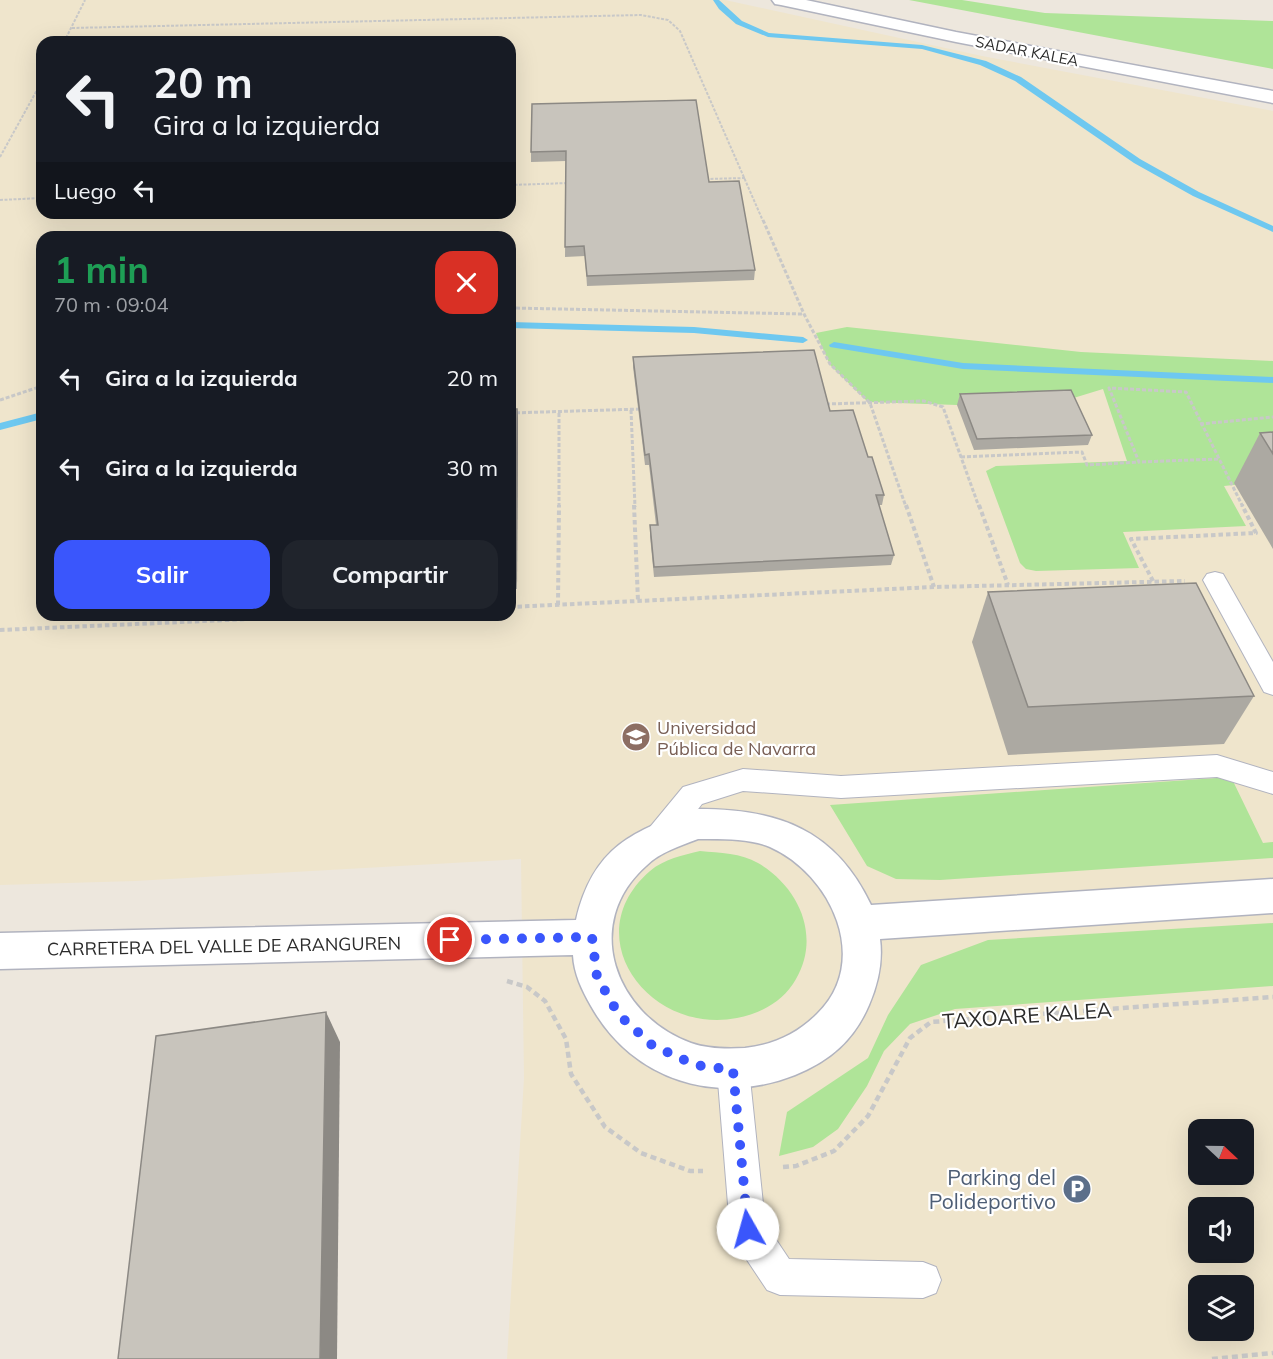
<!DOCTYPE html>
<html lang="es">
<meta charset="utf-8">
<style>
:root{--surface:#171b24;--page:#20242c;--text:#f1f3f6;--muted:#9ea1a6;--accent:#3a56fc}
body{margin:0;font-family:Mulish,sans-serif;background:var(--page);color:var(--text);height:100vh;display:flex;flex-direction:column;font-size:22px;white-space:nowrap}
*{box-sizing:border-box;margin:0}
p{font-size:20px;color:var(--muted)}
.icon{flex:none;width:33px;height:33px;fill:none;stroke:currentColor;stroke-width:2;stroke-linecap:round;stroke-linejoin:round}
.map{position:relative;flex:1;overflow:hidden}
.drawer{position:absolute;left:36px;top:231px;width:480px;height:390px;display:flex;flex-direction:column;background:var(--surface);border-radius:18px;box-shadow:0 6px 24px #0002}
.drawer>*{flex:none}
.guide{position:absolute;left:36px;top:36px;width:480px;height:183px;border-radius:18px;box-shadow:0 6px 24px #0002;background:#171b24;color:var(--text);overflow:hidden}
.needle{width:39px;rotate:112deg}
.buttons{position:absolute;left:1188px;top:1119px;display:grid;gap:12px}
.buttons a{display:grid;place-items:center;width:66px;height:66px;border-radius:12px;background:var(--surface);box-shadow:0 6px 24px #0002;font-size:30px}
.pin{position:absolute;display:grid;place-items:center;width:51px;height:51px;color:#fff;margin:-26px;border:3px solid #fff;border-radius:50%;box-shadow:0 2px 6px #0007}
.me{position:absolute;width:66px;margin:-33px;rotate:353deg;stroke-linejoin:round;filter:drop-shadow(0 0 4px #0008)}
.turn{display:flex;align-items:center;gap:21px;height:126px;padding:0 18px;font-size:27px}
.turn .icon{width:78px;height:78px;stroke-width:2.5}
.turn b{display:block;font-size:42px;line-height:51px}
.then{display:flex;align-items:center;height:57px;padding:0 18px;background:#0003;gap:12px;font-size:22px}
.round{display:grid;place-items:center;flex:none;width:63px;height:63px;border-radius:18px;background:var(--page)}
.headline{display:flex;align-items:center;justify-content:space-between;height:102px;padding:0 18px}
h1{font-size:36px;font-weight:700;line-height:45px;color:#1e9e55}
.button{display:flex;gap:12px;margin-top:auto;padding:12px 18px}
.button a{flex:1;height:69px;border-radius:18px;background:var(--accent);color:#fff;font-size:24px;font-weight:700;line-height:69px;text-align:center}
.button a+a{background:var(--page);color:var(--text)}
ul{padding:0;list-style:none}
li{display:flex;align-items:center;gap:18px;height:90px;padding:0 18px}
li div{flex:1}
li b{display:block;font-size:22px}
li em{font-style:normal}
.map>svg:first-child{display:block}
.education{fill:#efe5cc;fill-rule:evenodd}
.green{fill:#afe498}
.lines{fill:none;stroke-linecap:round;stroke-linejoin:round}
.stream{fill:#6ec8f0;fill-rule:evenodd}
.service-casing{stroke:#b1b3bf;stroke-width:2}
.tertiary-casing{stroke:#b1b3bf;stroke-width:3}
.path-far3{stroke:#c8c8c8;stroke-width:2;stroke-dasharray:3 1.5;stroke-linecap:butt}
.path-far2{stroke:#c8c8c8;stroke-width:3;stroke-dasharray:4 2;stroke-linecap:butt}
.path-far1{stroke:#c8c8c8;stroke-width:4;stroke-dasharray:4.5 3;stroke-linecap:butt}
.path{stroke:#c8c8c8;stroke-width:4.5;stroke-dasharray:6 4;stroke-linecap:butt}
.service{fill:#fff;fill-rule:evenodd}
.tertiary{fill:#fff;fill-rule:evenodd}
.wall{fill:#aca9a2}
.shaded-wall{fill:#8c8984}
.building{fill:#c8c4bc;stroke:#8c8984;stroke-width:1.5}
.route{stroke:#3a56fc;stroke-width:10;stroke-dasharray:0 18}
.labels{text-anchor:middle;dominant-baseline:central;stroke-width:4.5;stroke-linejoin:round;paint-order:stroke}
.far-street-label{font-size:15px;fill:#2b2b2b;stroke:#fff}
.education-label{font-size:18px;fill:#785e54;stroke:#fff;text-anchor:start}
.street-label{font-size:18px;fill:#2b2b2b;stroke:#fff}
.near-street-label{font-size:21px;fill:#2b2b2b;stroke:#fff}
.near-service-label{font-size:21px;fill:#4e5e75;stroke:#fff;text-anchor:end}
</style>
<div class="map">
<svg width="1273" height="1359" viewBox="0 0 1273 1359">
<rect width="100%" height="100%" fill="#ede7dd"/>
<!-- education -->
<path class="education" d="M0,0H725L982,56L1273,111V1359H507L524,1078L521,859L135,881L0,885ZM42,42H510V213H42ZM42,237H510V615H42ZM1198,1130H1244V1174H1198ZM1198,1208H1244V1252H1198ZM1198,1286H1244V1330H1198Z"/>
<!-- green -->
<g class="green">
<path d="M909,0H962L1045,13L1273,21V69Z"/>
<path d="M847,327L1081,352L1273,361V481L1224,486L1246,526L1123,532L1139,568L1036,571L1026,569L1020,563L986,471L996,466L1127,461L1103,389L1067,400L957,405L868,402L830,365L816,333Z"/>
<path d="M1231,777L1263,843L1273,842V858L940,880L896,879L867,866L830,805Z"/>
<path d="M700,851C720,853 741,853 758,863C799,887 821,936 796,979C784,1001 760,1014 737,1018C649,1035 575,936 650,871C664,859 683,855 700,851Z"/>
<path d="M1273,923V986L955,1009L910,1024L884,1051L867,1086L838,1129L813,1147L779,1156L787,1112L868,1058L888,1015L921,965L988,940Z"/>
</g>
<g class="lines">
<!-- stream -->
<g class="stream">
<path d="M713,0H719L742,21L769,33L922,45L986,61L1021,77L1140,159L1199,192L1273,226V232L1193,196L1134,163L1015,81L980,65L922,49L768,37L736,24L719,9Z"/>
<path d="M510,322L694,327L803,337L808,340L803,343L694,333L510,328Z"/>
<path d="M834,342L963,363L1273,377V383L963,369L830,347L829,345Z"/>
<path d="M42,412V419L0,430V423Z"/>
</g>
<!-- service casing -->
<g class="service-casing">
<g id="service">
<path d="M1215,572L1223,574L1273,662V695L1264,692L1203,580L1207,574Z"/>
<path d="M1217,755L1273,772V794L1217,777L841,798L743,791L702,804L670,845L660,848L650,845L646,836L650,827L683,787L743,769L841,776Z"/>
<path d="M733,1053L744,1058L749,1069L765,1223L789,1259L923,1262L936,1267L941,1280L936,1293L923,1298L780,1295L767,1290L735,1242L730,1229L717,1069L722,1058Z"/>
</g>
</g>
<!-- tertiary casing -->
<g class="tertiary-casing">
<g id="tertiary">
<path d="M772,0H806L956,32L1273,91V103L956,42L781,5L775,4Z"/>
<path d="M698,809C778,809 835,829 871,905L1273,879V913L880,939C883,962 878,984 869,1005C854,1040 830,1061 795,1075C717,1106 633,1081 591,1006C582,990 574,974 573,955L0,969V933L576,920C593,847 633,830 698,809ZM698,839C721,839 749,838 770,847C831,874 872,961 817,1014C797,1034 773,1045 745,1048C727,1049 708,1049 691,1043C615,1015 581,924 646,866C660,852 680,846 698,839Z"/>
</g>
</g>
<!-- path-far3 -->
<g class="path-far3">
<path d="M72,28L641,15L668,20L680,31L763,221"/>
<path d="M64,42L85,0"/>
<path d="M0,157L42,81"/>
<path d="M706,179L746,178"/>
<path d="M510,185L569,183"/>
<path d="M0,200L42,198"/>
</g>
<!-- path-far2 -->
<g class="path-far2">
<path d="M763,220L804,314L830,364L870,403L906,507"/>
<path d="M510,308L803,314"/>
<path d="M0,400L42,386"/>
<path d="M826,404L924,401L943,407L979,507"/>
<path d="M631,410L635,507"/>
<path d="M510,413L641,409"/>
<path d="M1200,424L1273,417"/>
<path d="M961,457L1082,452L1087,465L1139,462"/>
<path d="M1218,459L1139,462L1109,388L1186,392L1243,507"/>
<path d="M559,507V412"/>
</g>
<!-- path-far1 -->
<g class="path-far1">
<path d="M634,505L638,601"/>
<path d="M906,505L934,587"/>
<path d="M979,505L1008,585"/>
<path d="M1153,581L1131,539L1256,533L1242,505"/>
<path d="M558,605L559,505"/>
<path d="M510,607L934,587L1185,581"/>
<path d="M0,630L340,615"/>
</g>
<!-- path -->
<g class="path">
<path d="M507,981L527,987L545,1001L566,1039L571,1074L605,1127L641,1153L690,1171H703"/>
<path d="M783,1167L796,1166L834,1151L868,1116L910,1038L931,1022L1273,997"/>
<path d="M1212,1359L1273,1353"/>
</g>
<!-- service -->
<use href="#service" class="service"/>
<!-- tertiary -->
<use href="#tertiary" class="tertiary"/>
</g>
<!-- wall -->
<g class="wall">
<path d="M532,104L709,182L755,270L754,280L587,286L585,256L565,257L566,161L531,162V152Z"/>
<path d="M633,357L830,411L868,457L884,495L882,505H879L894,555L891,565L654,577L650,536V525H656L649,465H645L633,367Z"/>
<path d="M960,394L1092,435L1088,445L974,450L957,405Z"/>
<path d="M510,409H517L518,419L517,589H510Z"/>
<path d="M1273,432V549L1234,483L1260,433Z"/>
<path d="M988,592L1254,696L1224,744L1008,755L972,642Z"/>
</g>
<!-- shaded-wall -->
<g class="shaded-wall">
<path d="M517,409L518,419L517,589L516,578Z"/>
<path d="M326,1012L340,1042L337,1359H320Z"/>
</g>
<!-- building -->
<g class="building">
<path d="M696,100L709,182L739,181L755,270L587,276L584,246L565,247L566,151L531,152L532,104Z"/>
<path d="M814,350L830,411L853,410L868,457H872L884,495H876L894,555L654,567L650,525H658L649,454L645,455L633,357Z"/>
<path d="M1071,390L1092,435L977,439L960,394Z"/>
<path d="M510,409H517L516,578L510,579Z"/>
<path d="M1273,432V454L1260,433Z"/>
<path d="M1196,583L1254,696L1028,707L988,592Z"/>
<path d="M326,1012L320,1359H118L156,1036Z"/>
</g>
<g class="lines">
<!-- route -->
<path class="route" d="M450,940L592,937L597,977L619,1015L652,1045L695,1065L733,1070L748,1229"/>
</g>
<!-- icons -->
<defs>
<g id="university-disc" transform="scale(1.5)"><circle r="9.5" fill="#8d6e63" stroke="#fff"/><path d="M0-5L7-2L0 1L-7-2ZM-4 1L0 2.5L4 1V4Q0 6-4 4Z" fill="#fff"/></g>
<g id="parking-disc" transform="scale(1.5)"><circle r="9.5" fill="#5c6f8a" stroke="#fff"/><path d="M-3.5-5.5H1a3.5 3.5 0 0 1 0 7H-1V5.5H-3.5ZM-1-3.4V-.6H.8a1.4 1.4 0 0 0 0-2.8Z" fill="#fff"/></g>
</defs>
<g fill-rule="evenodd">
<use href="#university-disc" x="636" y="737"/>
<use href="#parking-disc" x="1077" y="1189"/>
</g>
<g class="labels">
<!-- far-street labels -->
<g class="far-street-label">
<text transform="translate(1027 51) rotate(11)">SADAR KALEA</text>
</g>
<!-- education labels -->
<g class="education-label">
<text x="657" y="727">Universidad<tspan x="657" dy="21">Pública de Navarra</tspan></text>
</g>
<!-- street labels -->
<g class="street-label">
<text transform="translate(224 946) rotate(-1)">CARRETERA DEL VALLE DE ARANGUREN</text>
</g>
<!-- near-street labels -->
<g class="near-street-label">
<text transform="translate(1027 1015) rotate(-4)">TAXOARE KALEA</text>
</g>
<!-- near-service labels -->
<g class="near-service-label">
<text x="1056" y="1177">Parking del<tspan x="1056" dy="24">Polideportivo</tspan></text>
</g>
</g>
</svg>
<div class="buttons">
<a><svg class="needle" viewBox="-14 -14 28 28"><path d="M0-13l5 13h-10z" fill="#e53935"/><path d="M0 13l5-13h-10z" fill="#9ea1a6"/></svg></a>
<a><svg class="icon" aria-label="sound" viewBox="0 0 24 24"><path d="M4 9h4l5-4v14l-5-4H4zM17 9q2 3 0 6"/></svg></a>
<a><svg class="icon" aria-label="layers" viewBox="0 0 24 24"><path d="M12 4l9 5-9 5-9-5zM3 14l9 5 9-5"/></svg></a>
</div>
<div class="pin" style="left:450px;top:940px;background:#d93025"><svg class="icon" aria-label="arrive" viewBox="0 0 24 24"><path d="M6 21V4h12l-3 4 3 4H6"/></svg></div>
<svg class="me" style="left:748px;top:1229px" viewBox="-20 -20 40 40"><circle r="19" fill="#fff"/><path d="M0-13L10 11 0 6-10 11z" fill="#3a56fc"/></svg>
<div class="guide">
<div class="turn"><svg class="icon" aria-label="left" viewBox="0 0 24 24"><path d="M17 20v-9H6M10 6l-5 5 5 5"/></svg><div><b>20 m</b>Gira a la izquierda</div></div>
<div class="then">Luego<svg class="icon" aria-label="left" viewBox="0 0 24 24"><path d="M17 20v-9H6M10 6l-5 5 5 5"/></svg></div>
</div>
<section class="drawer">
<div class="headline"><div><h1>1 min</h1><p>70 m · 09:04</p></div><a class="round" style="background:#d93025;color:#fff"><svg class="icon" aria-label="close" viewBox="0 0 24 24"><path d="M6 6l12 12M18 6L6 18"/></svg></a></div>
<ul>
<li><svg class="icon" aria-label="left" viewBox="0 0 24 24"><path d="M17 20v-9H6M10 6l-5 5 5 5"/></svg><div><b>Gira a la izquierda</b></div><em>20 m</em></li>
<li><svg class="icon" aria-label="left" viewBox="0 0 24 24"><path d="M17 20v-9H6M10 6l-5 5 5 5"/></svg><div><b>Gira a la izquierda</b></div><em>30 m</em></li>
</ul>
<div class="button"><a>Salir</a><a>Compartir</a></div>
</section>
</div>
